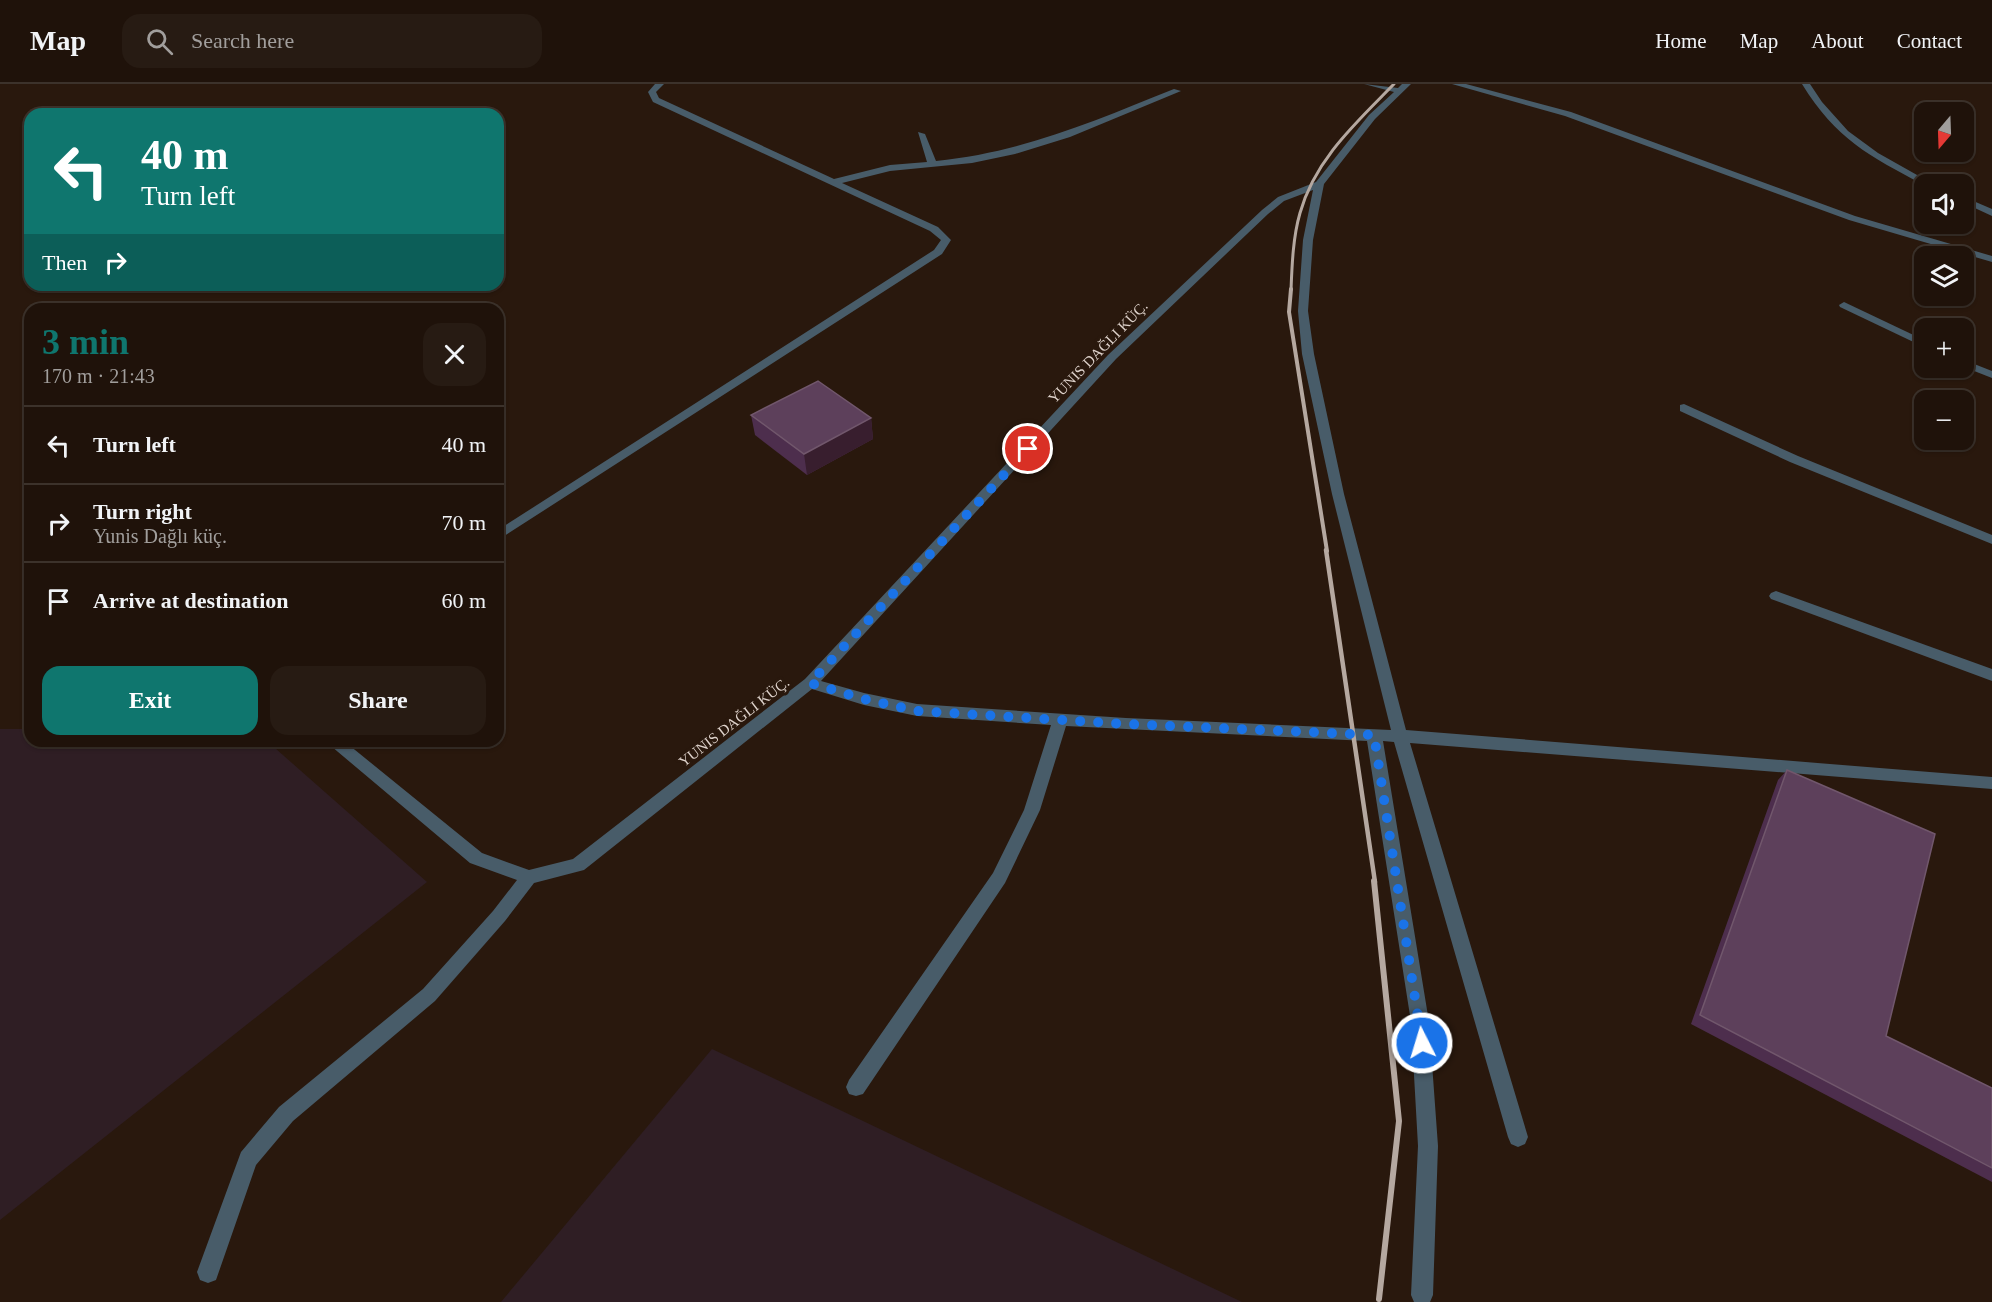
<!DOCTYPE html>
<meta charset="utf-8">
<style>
:root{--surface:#1f120a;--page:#271b13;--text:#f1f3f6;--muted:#a19e9c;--line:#3c322b;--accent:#0f766e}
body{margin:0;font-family:"Times New Roman",serif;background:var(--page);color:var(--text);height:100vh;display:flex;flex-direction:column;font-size:22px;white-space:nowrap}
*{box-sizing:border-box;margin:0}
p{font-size:20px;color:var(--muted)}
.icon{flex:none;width:33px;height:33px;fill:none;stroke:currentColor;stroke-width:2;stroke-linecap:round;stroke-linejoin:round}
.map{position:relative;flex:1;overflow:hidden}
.details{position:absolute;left:24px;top:219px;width:480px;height:444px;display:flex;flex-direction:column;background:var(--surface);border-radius:18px;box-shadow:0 2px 4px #0004,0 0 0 2px var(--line)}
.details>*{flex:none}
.banner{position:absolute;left:24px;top:24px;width:480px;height:183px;border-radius:18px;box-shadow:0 2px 4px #0004,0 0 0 2px var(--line);background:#0f766e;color:#fff;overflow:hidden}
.needle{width:39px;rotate:199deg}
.fabs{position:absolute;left:1914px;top:18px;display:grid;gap:12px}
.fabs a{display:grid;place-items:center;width:60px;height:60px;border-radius:12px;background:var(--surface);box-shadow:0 2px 4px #0004,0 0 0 2px var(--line);font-size:30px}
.pin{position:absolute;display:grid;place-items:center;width:51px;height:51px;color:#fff;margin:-26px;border:3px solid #fff;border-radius:50%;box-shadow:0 2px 6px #0007}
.me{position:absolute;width:66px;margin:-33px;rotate:355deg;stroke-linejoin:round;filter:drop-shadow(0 0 4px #0008)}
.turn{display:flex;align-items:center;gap:21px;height:126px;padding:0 18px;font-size:27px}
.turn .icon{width:78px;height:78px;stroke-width:2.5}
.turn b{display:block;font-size:42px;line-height:51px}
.then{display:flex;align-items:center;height:57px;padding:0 18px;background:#0003;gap:12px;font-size:22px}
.round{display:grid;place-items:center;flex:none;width:63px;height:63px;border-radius:18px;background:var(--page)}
.head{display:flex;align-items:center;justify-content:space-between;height:102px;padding:0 18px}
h1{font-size:36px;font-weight:700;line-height:45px;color:var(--accent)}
.button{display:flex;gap:12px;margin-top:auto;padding:12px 18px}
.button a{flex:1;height:69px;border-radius:18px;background:var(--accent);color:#fff;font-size:24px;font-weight:700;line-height:69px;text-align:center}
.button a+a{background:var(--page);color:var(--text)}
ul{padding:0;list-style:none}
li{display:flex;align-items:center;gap:18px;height:78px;padding:0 18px;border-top:2px solid var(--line)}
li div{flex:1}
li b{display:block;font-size:22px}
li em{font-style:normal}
header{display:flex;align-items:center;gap:36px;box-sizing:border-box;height:84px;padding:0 30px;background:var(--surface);border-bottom:2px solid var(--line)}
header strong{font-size:28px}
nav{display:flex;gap:33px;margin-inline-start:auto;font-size:21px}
.search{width:420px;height:54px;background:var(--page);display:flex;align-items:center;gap:15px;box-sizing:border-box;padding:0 21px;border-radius:18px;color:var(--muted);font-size:22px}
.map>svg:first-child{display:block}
.industrial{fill:#2f1e24}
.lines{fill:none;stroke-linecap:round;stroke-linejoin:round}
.minor{fill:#485c69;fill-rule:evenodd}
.rail-far3{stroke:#b5a8a0;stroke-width:3}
.rail-far2{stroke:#b5a8a0;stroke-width:4}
.rail-far1{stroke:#b5a8a0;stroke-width:4.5}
.rail{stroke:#b5a8a0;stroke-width:6}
.wall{fill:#4d2e4d}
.shaded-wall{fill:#381e2e}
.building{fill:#5d405b;stroke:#71576c;stroke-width:1.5}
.route{stroke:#1a73e8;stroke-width:10;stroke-dasharray:0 18}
.labels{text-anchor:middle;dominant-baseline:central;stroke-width:6;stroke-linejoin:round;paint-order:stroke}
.street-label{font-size:15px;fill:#ded2cb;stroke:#29180d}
</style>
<header>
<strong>Map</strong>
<div class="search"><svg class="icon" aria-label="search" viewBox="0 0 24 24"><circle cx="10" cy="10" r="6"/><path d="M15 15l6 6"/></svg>Search here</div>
<nav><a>Home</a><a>Map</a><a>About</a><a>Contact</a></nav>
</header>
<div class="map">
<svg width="1992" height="1218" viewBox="0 0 1992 1218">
<rect width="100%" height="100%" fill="#29180d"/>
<!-- industrial -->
<g class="industrial">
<path d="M0,645H30V657H267L427,798L0,1136Z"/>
<path d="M712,965L1242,1218H501Z"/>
</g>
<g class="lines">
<!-- minor -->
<g class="minor">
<path d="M655,0H664L656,8L659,14L834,95L890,81L927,78L918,48L925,50L936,77C1024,68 1094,37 1174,5L1181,7L1070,53L1015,70L972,79L890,87L842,99L938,143L951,156L942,170L498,456V446L934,166L941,156L930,147L653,18L648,8Z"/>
<path d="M1364,0L1398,4L1402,0H1411L1375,35L1324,100L1313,156L1308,227L1314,270L1344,410L1406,646L1992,693V705L1410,659L1528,1053L1525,1060L1518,1063L1511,1060L1508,1053L1394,658L1383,657L1429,938L1438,1062L1433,1211L1430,1218H1414L1411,1211L1418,1062L1411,938L1367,657L1066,642L1040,726L1005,799L863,1010L856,1012L849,1010L846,1003L849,996L993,789L1024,726L1051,641L917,632L864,621L812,605L584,786L534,799L505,837L435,917L293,1037L256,1081L216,1196L208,1199L200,1196L197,1188L241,1068L279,1023L423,905L493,827L517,796L470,779L325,657H344L482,769L529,786L573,775L805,595L1108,271L1262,126L1278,113L1316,98L1369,31L1394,8ZM1313,106L1303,156L1298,227L1302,270L1332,410L1391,646L1126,634L917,620L864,609L821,597L1116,275L1268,130L1284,117Z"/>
<path d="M1452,0H1466L1571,28L1855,132L1992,172V178L1849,136L1565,32Z"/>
<path d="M1802,0H1810L1822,18L1848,47L1878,69L1933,100L1924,101C1869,72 1836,55 1802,0Z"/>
<path d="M1964,113L1992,125V132L1964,119Z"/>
<path d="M1844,218L1924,256V263L1840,223L1839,221Z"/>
<path d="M1964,276L1992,287V294L1964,283Z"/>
<path d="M1684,320L1798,372L1992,451V460L1790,378L1680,327V321Z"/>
<path d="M1776,507L1992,585V597L1771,515L1769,512L1771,509Z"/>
</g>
<!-- rail-far3 -->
<path class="rail-far3" d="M1291,206C1292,181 1293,153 1300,129C1315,75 1357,38 1394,0"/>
<!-- rail-far2 -->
<path class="rail-far2" d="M1291,205L1289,228L1327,467"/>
<!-- rail-far1 -->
<path class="rail-far1" d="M1326,466L1375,798"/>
<!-- rail -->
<path class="rail" d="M1374,797L1399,1037L1379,1215"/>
</g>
<!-- wall -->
<g class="wall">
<path d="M751,331L871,334L873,355L807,391L755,351Z"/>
<path d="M1787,686L1886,952L1992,1004V1098L1691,940L1778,696Z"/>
</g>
<!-- shaded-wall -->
<path class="shaded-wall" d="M871,334L873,355L807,391L804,370Z"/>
<!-- building -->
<g class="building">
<path d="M818,297L871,334L804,370L751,331Z"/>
<path d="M1787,686L1935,750L1886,952L1992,1004V1084L1700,931Z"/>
</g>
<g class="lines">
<!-- route -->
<path class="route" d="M1028,365L810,599L864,615L917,627L1126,640L1374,651L1422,959"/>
</g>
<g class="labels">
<!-- street labels -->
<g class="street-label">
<text transform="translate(1098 268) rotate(-46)">YUNIS DAĞLI KÜÇ.</text>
<text transform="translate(734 638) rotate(-38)">YUNIS DAĞLI KÜÇ.</text>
</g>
</g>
</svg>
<div class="fabs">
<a><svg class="needle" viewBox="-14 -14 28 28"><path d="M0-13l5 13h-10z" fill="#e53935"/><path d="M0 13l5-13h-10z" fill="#a19e9c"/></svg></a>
<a><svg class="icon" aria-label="sound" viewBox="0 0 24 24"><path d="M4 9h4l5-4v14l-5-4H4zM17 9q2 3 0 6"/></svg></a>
<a><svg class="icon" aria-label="layers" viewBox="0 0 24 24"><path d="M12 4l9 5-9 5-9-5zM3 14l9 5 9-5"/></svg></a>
<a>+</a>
<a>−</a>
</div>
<div class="pin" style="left:1028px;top:365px;background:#d93025"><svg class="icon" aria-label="arrive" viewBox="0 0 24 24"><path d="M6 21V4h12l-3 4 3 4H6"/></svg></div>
<svg class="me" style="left:1422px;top:959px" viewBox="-20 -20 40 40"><circle r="17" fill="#1a73e8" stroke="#fff" stroke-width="3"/><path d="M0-11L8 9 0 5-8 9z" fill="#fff"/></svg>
<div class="banner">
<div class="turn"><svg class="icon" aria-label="left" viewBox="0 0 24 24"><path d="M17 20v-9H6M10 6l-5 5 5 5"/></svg><div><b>40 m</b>Turn left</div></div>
<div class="then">Then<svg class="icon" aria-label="right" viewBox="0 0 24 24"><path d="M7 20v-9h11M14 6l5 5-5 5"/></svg></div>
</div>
<section class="details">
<div class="head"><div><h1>3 min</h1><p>170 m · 21:43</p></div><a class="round"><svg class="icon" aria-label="close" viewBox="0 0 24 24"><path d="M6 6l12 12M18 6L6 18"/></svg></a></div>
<ul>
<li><svg class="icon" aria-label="left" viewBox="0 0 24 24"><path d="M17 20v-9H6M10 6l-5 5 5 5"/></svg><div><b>Turn left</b></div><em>40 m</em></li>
<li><svg class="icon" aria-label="right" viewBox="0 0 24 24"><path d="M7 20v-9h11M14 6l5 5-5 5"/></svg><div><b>Turn right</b><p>Yunis Dağlı küç.</p></div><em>70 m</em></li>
<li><svg class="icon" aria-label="arrive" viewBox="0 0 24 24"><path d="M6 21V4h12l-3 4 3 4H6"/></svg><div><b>Arrive at destination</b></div><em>60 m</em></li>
</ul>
<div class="button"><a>Exit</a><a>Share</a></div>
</section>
</div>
